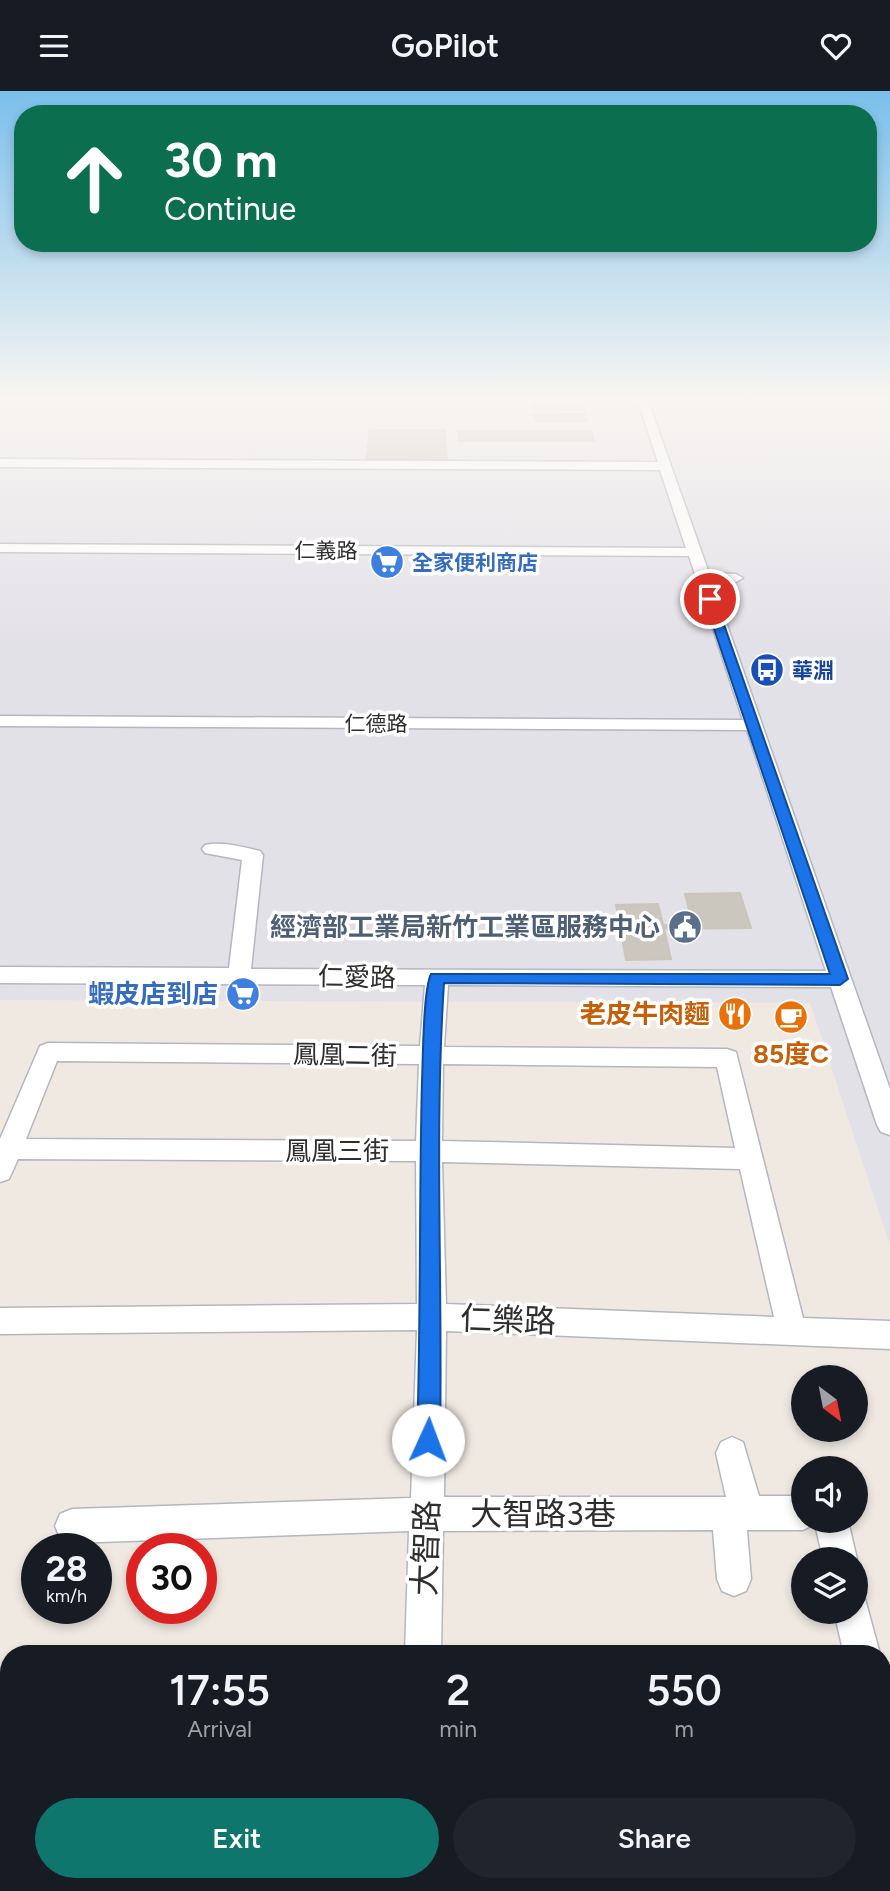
<!DOCTYPE html>
<meta charset="utf-8">
<style>
:root{--surface:#171b24;--page:#20242c;--text:#f1f3f6;--muted:#9ea1a6;--accent:#0f766e}
body{margin:0;font-family:Figtree,"Noto Sans TC",sans-serif;background:var(--page);color:var(--text);height:100vh;display:flex;flex-direction:column;font-size:26px;white-space:nowrap}
*{box-sizing:border-box;margin:0}
p{font-size:23px;color:var(--muted)}
.icon{flex:none;width:38px;height:38px;fill:none;stroke:currentColor;stroke-width:2;stroke-linecap:round;stroke-linejoin:round}
.map{position:relative;flex:1;overflow:hidden}
.drawer{position:absolute;left:0px;top:1554px;width:891px;height:247px;display:flex;flex-direction:column;background:var(--surface);border-radius:28px 28px 0 0;box-shadow:0 4px 10px #0003}
.drawer>*{flex:none}
.hud{position:absolute;left:14px;top:14px;width:863px;height:147px;border-radius:28px;box-shadow:0 4px 10px #0003;background:#0b6e4f;color:#fff;overflow:hidden}
.needle{width:46px;rotate:148deg}
.tools{position:absolute;left:791px;top:1274px;display:grid;gap:14px}
.tools a{display:grid;place-items:center;width:77px;height:77px;border-radius:50%;background:var(--surface);box-shadow:0 4px 10px #0003;font-size:35px}
.speed{position:absolute;left:21px;top:1442px;display:flex;gap:14px;font-size:35px;font-weight:700;text-align:center}
.speed>*{display:grid;place-content:center;width:91px;height:91px;border-radius:50%;background:var(--surface);box-shadow:0 4px 10px #0003;line-height:1}
.speed small{font-size:18px;font-weight:400}
.speed .limit{border:10px solid #d22;background:#fff;color:#111}
.pin{position:absolute;display:grid;place-items:center;width:60px;height:60px;color:#fff;margin:-30px;border:4px solid #fff;border-radius:50%;box-shadow:0 2px 7px #0007}
.me{position:absolute;width:77px;margin:-38px;rotate:2deg;stroke-linejoin:round;filter:drop-shadow(0 0 5px #0008)}
.turn{display:flex;align-items:center;gap:24px;height:147px;padding:0 35px;font-size:32px}
.turn .icon{width:91px;height:91px;stroke-width:2.5}
.turn b{display:block;font-size:49px;line-height:60px}
.eta{display:flex;justify-content:space-evenly;align-items:center;height:119px;text-align:center}
.eta b{font-size:42px;font-weight:600;line-height:49px}
.button{display:flex;gap:14px;margin-top:auto;padding:14px 35px}
.button a{flex:1;height:80px;border-radius:42px;background:var(--accent);color:#fff;font-size:28px;font-weight:600;line-height:80px;text-align:center}
.button a+a{background:var(--page);color:var(--text)}
header{display:flex;justify-content:space-between;align-items:center;height:91px;padding:0 35px;background:var(--surface);font-size:32px;font-weight:600}
.map>svg:first-child{display:block}
.industrial{fill:#e3e1e8}
.building{fill:#cbc7bf;stroke:#cbc5ba;stroke-width:2}
.lines{fill:none;stroke-linecap:round;stroke-linejoin:round}
.minor-casing{stroke:#b4b7c1;stroke-width:3}
.minor{fill:#fff;fill-rule:evenodd}
.route{fill:#1a73e8;stroke:#114b97;stroke-width:2}
.labels{text-anchor:middle;dominant-baseline:central;stroke-width:7;stroke-linejoin:round;paint-order:stroke}
.far-street-label{font-size:21px;fill:#2e2e2e;stroke:#fff}
.far-shop-label{font-size:21px;font-weight:bold;fill:#366cbe;stroke:#fff;text-anchor:start}
.far-transit-label{font-size:21px;font-weight:bold;fill:#164399;stroke:#fff;text-anchor:start}
.service-label{font-size:26px;font-weight:bold;fill:#4e5e75;stroke:#fff;text-anchor:end}
.street-label{font-size:26px;fill:#2e2e2e;stroke:#fff}
.shop-label{font-size:26px;font-weight:bold;fill:#366cbe;stroke:#fff;text-anchor:end}
.food-label{font-size:26px;font-weight:bold;fill:#c56008;stroke:#fff;text-anchor:end}
.near-street-label{font-size:32px;fill:#2e2e2e;stroke:#fff}
</style>
<header><svg class="icon" aria-label="menu" viewBox="0 0 24 24"><path d="M4 6h16M4 12h16M4 18h16"/></svg>GoPilot<svg class="icon" aria-label="heart" viewBox="0 0 24 24"><path d="M12 20l-8-8c-3-5 5-10 8-4 3-6 11-1 8 4z"/></svg></header>
<div class="map">
<svg width="890" height="1800" viewBox="0 0 890 1800">
<rect width="100%" height="100%" fill="#efe9e1"/>
<!-- industrial -->
<path class="industrial" d="M0,304H890V1154L810,912L0,909Z"/>
<!-- building -->
<g class="building">
<path d="M532,312H582L584,319L533,318Z"/>
<path d="M533,323H585L587,330H534Z"/>
<path d="M370,339H445L447,371H366Z"/>
<path d="M458,340H591L594,350H459Z"/>
<path d="M740,802L751,837L664,838L671,868L626,869L616,814L658,813L663,834H693L685,803Z"/>
</g>
<g class="lines">
<!-- minor casing -->
<g class="minor-casing">
<g id="minor">
<path d="M636,304H646L709,482L736,483L743,487L736,491H712L890,998V1044L881,1041L877,1034L831,896L448,894L444,956L727,958L736,961L803,1227L890,1230V1258L446,1240L444,1406H726L716,1362L721,1351L732,1346L743,1351L759,1405H803V1430H848L857,1468L856,1471V1468H823L815,1433L803,1439H747L751,1488L746,1500L734,1505L722,1500L717,1488L713,1439L443,1440L441,1563H405L409,1440L72,1452L60,1447L55,1435L60,1423L72,1418L411,1407L417,1239L0,1243V1217L417,1213L416,1070L18,1068L9,1088L0,1091V1048L40,955L48,952L420,955L425,894L0,892V876L229,877L242,769L205,762L202,758L205,754C221,750 244,756 260,760L263,764L251,878L826,880L747,639L0,635V625L743,629L689,465L0,461V453L686,457L660,379L0,376V368L658,371ZM57,970L419,973L416,1050L26,1048ZM443,973L717,976L735,1057L442,1050ZM442,1071L740,1078L774,1226L446,1213Z"/>
<path d="M647,304H890V308L652,307Z"/>
<path d="M856,1505L865,1508L880,1563H844L834,1521H856Z"/>
<path d="M882,1628L890,1631V1701L882,1698Z"/>
<rect x="0" y="1675" width="9" height="38"/>
<path d="M396,1792H436L437,1800H395Z"/>
</g>
</g>
<!-- minor -->
<use href="#minor" class="minor"/>
</g>
<!-- sky -->
<linearGradient id="sky" x2="0" y2="1"><stop stop-color="#7abfeb"/><stop offset="0.55" stop-color="#f8f5f2"/><stop offset="1" stop-color="#f8f5f2" stop-opacity="0"/></linearGradient>
<rect width="890" height="556" fill="url(#sky)"/>
<!-- route -->
<path class="route" d="M710,505L715,508L848,888L840,894L444,892C434,1045 443,1197 440,1349L436,1357L428,1360L421,1357L417,1349C421,1229 419,1110 422,990C423,969 423,899 431,883H830L704,508Z"/>
<!-- icons -->
<defs>
<g id="supermarket-disc" transform="scale(1.75)"><circle r="9.5" fill="#3f7fe0" stroke="#fff"/><path d="M-6-5.5h2.5l.6 2H6L4.5 2H-2.5L-4.4-4H-6ZM-1.5 3.2a1.3 1.3 0 1 0 .1 0ZM3 3.2a1.3 1.3 0 1 0 .1 0Z" fill="#fff"/></g>
<g id="bus-disc" transform="scale(1.75)"><circle r="9.5" fill="#1a4fb4" stroke="#fff"/><path d="M-5-6H5V4H4V6H2V4H-2V6H-4V4H-5ZM-3.5-4V0h7V-4ZM-3.5 1.2v1.5H-2V1.2ZM2 1.2v1.5H3.5V1.2Z" fill="#fff"/></g>
<g id="civic-disc" transform="scale(1.75)"><circle r="9.5" fill="#5c6f8a" stroke="#fff"/><path d="M-.6-6.5H3V-4.5H.6V-3L4-1V1h2V6H-6V1h2V-1L-.6-3ZM-1.2 2.5V6h2.4V2.5Z" fill="#fff"/></g>
<g id="restaurant-disc" transform="scale(1.75)"><circle r="9.5" fill="#e8710a" stroke="#fff"/><path d="M-5-6h1v4h1v-4h1v4h1v-4h1v5L-1.5 .5V6h-2V.5L-5-1ZM5-6V6H3V1.5H1.5Q1.5-4 5-6Z" fill="#fff"/></g>
<g id="cafe-disc" transform="scale(1.75)"><circle r="9.5" fill="#e8710a" stroke="#fff"/><path d="M-5.5-4.5H6V0H3Q3 3.5 0 3.5H-2.5Q-5.5 3.5-5.5 0ZM3-3.2v2h1.7v-2ZM-6 4.5H4V6H-6Z" fill="#fff"/></g>
</defs>
<g fill-rule="evenodd">
<use href="#supermarket-disc" x="387" y="471"/>
<use href="#bus-disc" x="767" y="579"/>
<use href="#civic-disc" x="685" y="836"/>
<use href="#supermarket-disc" x="243" y="903"/>
<use href="#restaurant-disc" x="735" y="923"/>
<use href="#cafe-disc" x="791" y="926"/>
</g>
<g class="labels">
<!-- far-street labels -->
<g class="far-street-label">
<text x="326" y="459">仁義路</text>
<text x="376" y="632">仁德路</text>
</g>
<!-- far-shop labels -->
<g class="far-shop-label">
<text x="412" y="471">全家便利商店</text>
</g>
<!-- far-transit labels -->
<g class="far-transit-label">
<text x="792" y="579">華淵</text>
</g>
<!-- service labels -->
<g class="service-label">
<text x="660" y="836">經濟部工業局新竹工業區服務中心</text>
</g>
<!-- street labels -->
<g class="street-label">
<text transform="translate(357 886) rotate(1)">仁愛路</text>
<text transform="translate(345 964) rotate(1)">鳳凰二街</text>
<text x="337" y="1060">鳳凰三街</text>
</g>
<!-- shop labels -->
<g class="shop-label">
<text x="218" y="903">蝦皮店到店</text>
</g>
<!-- food labels -->
<g class="food-label">
<text x="710" y="923">老皮牛肉麵</text>
<text x="791" y="963" text-anchor="middle">85度C</text>
</g>
<!-- near-street labels -->
<g class="near-street-label">
<text transform="translate(508 1229) rotate(2)">仁樂路</text>
<text x="543" y="1423">大智路3巷</text>
<text transform="translate(426 1457) rotate(-88)">大智路</text>
</g>
</g>
</svg>
<div class="tools">
<a><svg class="needle" viewBox="-14 -14 28 28"><path d="M0-13l5 13h-10z" fill="#e53935"/><path d="M0 13l5-13h-10z" fill="#9ea1a6"/></svg></a>
<a><svg class="icon" aria-label="sound" viewBox="0 0 24 24"><path d="M4 9h4l5-4v14l-5-4H4zM17 9q2 3 0 6"/></svg></a>
<a><svg class="icon" aria-label="layers" viewBox="0 0 24 24"><path d="M12 4l9 5-9 5-9-5zM3 14l9 5 9-5"/></svg></a>
</div>
<div class="speed"><div>28<small>km/h</small></div><div class="limit">30</div></div>
<div class="pin" style="left:710px;top:508px;background:#d93025"><svg class="icon" aria-label="arrive" viewBox="0 0 24 24"><path d="M6 21V4h12l-3 4 3 4H6"/></svg></div>
<svg class="me" style="left:428px;top:1349px" viewBox="-20 -20 40 40"><circle r="19" fill="#fff"/><path d="M0-13L10 11 0 6-10 11z" fill="#1a73e8"/></svg>
<div class="hud">
<div class="turn"><svg class="icon" aria-label="ahead" viewBox="0 0 24 24"><path d="M12 20V5M6 11l6-6 6 6"/></svg><div><b>30 m</b>Continue</div></div>
</div>
<section class="drawer">
<div class="eta">
<div><b>17:55</b><p>Arrival</p></div>
<div><b>2</b><p>min</p></div>
<div><b>550</b><p>m</p></div>
</div>
<div class="button"><a>Exit</a><a>Share</a></div>
</section>
</div>
